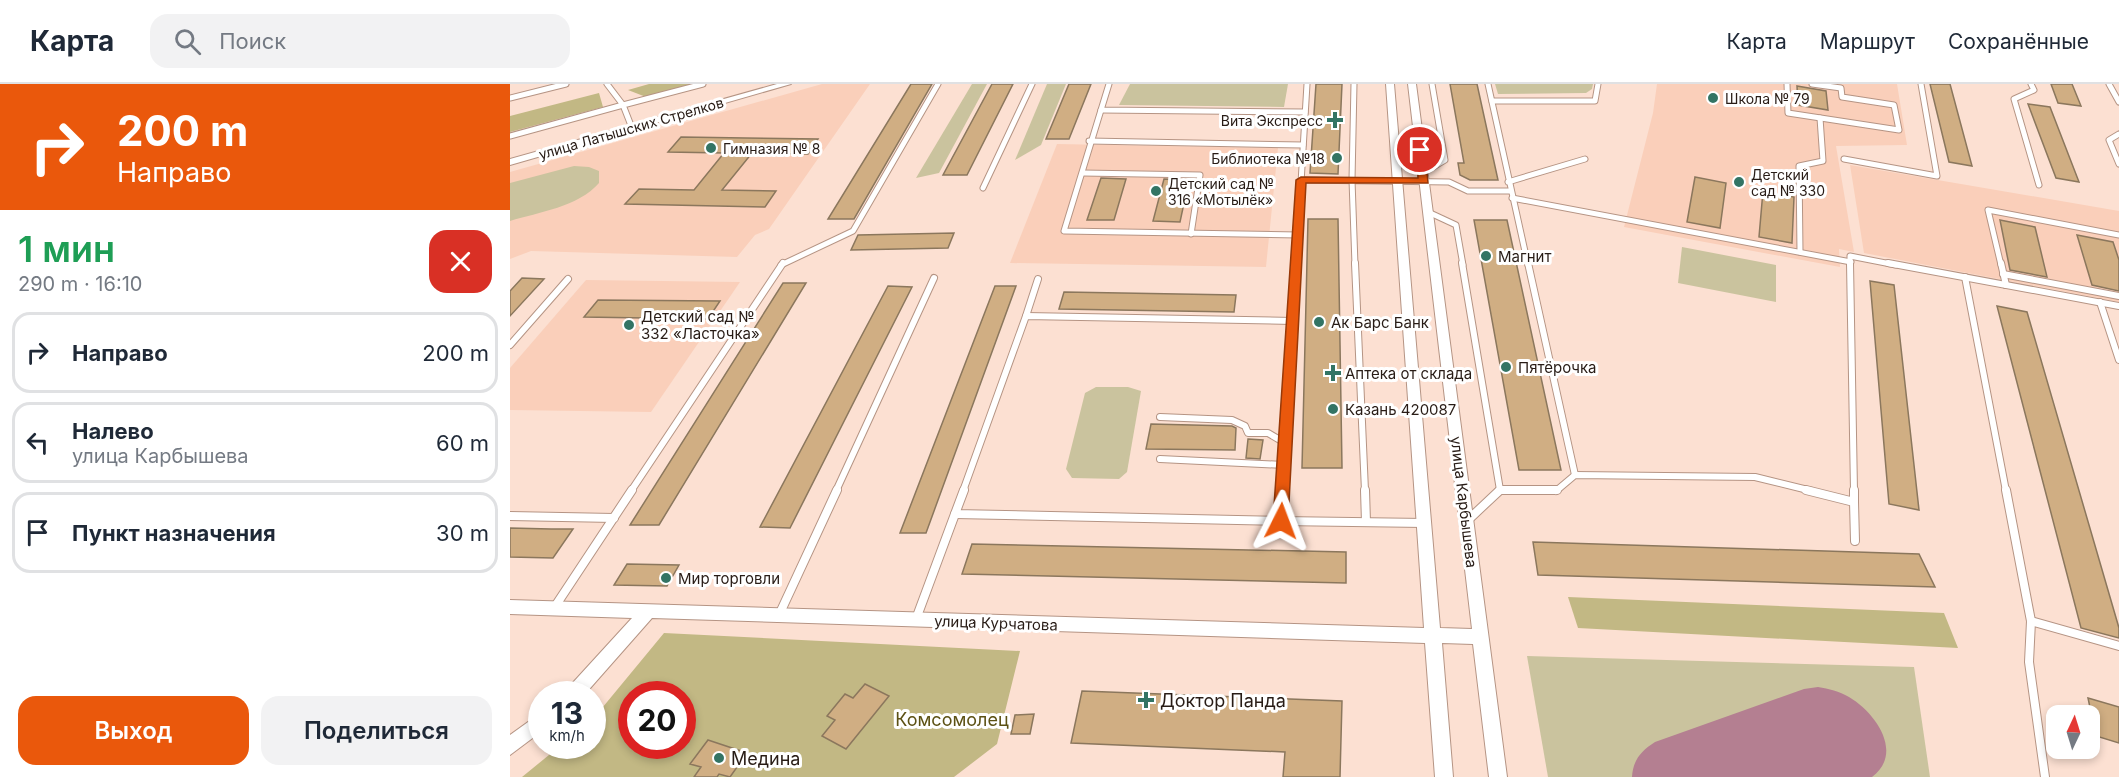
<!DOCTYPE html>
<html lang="ru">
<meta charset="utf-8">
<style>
:root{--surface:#fff;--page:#f2f2f3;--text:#1f2937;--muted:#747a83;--line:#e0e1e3;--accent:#ea580c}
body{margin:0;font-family:Inter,sans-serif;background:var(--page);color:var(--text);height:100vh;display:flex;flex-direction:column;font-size:22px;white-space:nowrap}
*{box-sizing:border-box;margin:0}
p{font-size:20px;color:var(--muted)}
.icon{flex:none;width:33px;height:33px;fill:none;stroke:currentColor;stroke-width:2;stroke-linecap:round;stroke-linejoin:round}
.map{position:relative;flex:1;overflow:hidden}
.details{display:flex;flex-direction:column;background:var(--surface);width:510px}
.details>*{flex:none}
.hud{background:#ea580c;color:#fff;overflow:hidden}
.needle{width:39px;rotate:4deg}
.controls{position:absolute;left:1536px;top:621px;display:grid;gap:12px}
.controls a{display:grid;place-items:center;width:54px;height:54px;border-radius:12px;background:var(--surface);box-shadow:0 3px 9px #0003;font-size:30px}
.speed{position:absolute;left:18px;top:597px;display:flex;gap:12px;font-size:30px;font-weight:700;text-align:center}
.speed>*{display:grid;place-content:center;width:78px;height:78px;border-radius:50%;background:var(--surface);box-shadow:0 3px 9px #0003;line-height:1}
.speed small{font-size:15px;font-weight:400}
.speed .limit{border:9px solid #d22;background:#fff;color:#111}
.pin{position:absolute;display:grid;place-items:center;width:51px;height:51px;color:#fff;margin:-26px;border:3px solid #fff;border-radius:50%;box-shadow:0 2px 6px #0007}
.me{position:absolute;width:66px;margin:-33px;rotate:3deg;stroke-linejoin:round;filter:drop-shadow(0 0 4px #0008)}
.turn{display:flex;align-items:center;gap:21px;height:126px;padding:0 18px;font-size:27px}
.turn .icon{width:78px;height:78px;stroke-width:2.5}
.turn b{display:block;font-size:42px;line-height:51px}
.round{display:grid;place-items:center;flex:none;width:63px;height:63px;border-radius:18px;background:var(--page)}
.overview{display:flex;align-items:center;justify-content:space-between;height:102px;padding:0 18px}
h1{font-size:36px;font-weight:600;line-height:45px;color:#1e9e55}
.button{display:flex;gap:12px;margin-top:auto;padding:12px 18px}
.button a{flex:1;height:69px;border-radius:18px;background:var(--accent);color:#fff;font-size:24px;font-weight:600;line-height:69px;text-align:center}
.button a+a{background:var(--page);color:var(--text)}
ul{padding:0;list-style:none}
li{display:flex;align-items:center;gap:18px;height:81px;margin:0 12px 9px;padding:0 6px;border:3px solid var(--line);border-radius:18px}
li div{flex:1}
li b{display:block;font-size:22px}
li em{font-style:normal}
header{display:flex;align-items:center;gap:36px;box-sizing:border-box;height:84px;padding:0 30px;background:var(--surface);border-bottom:2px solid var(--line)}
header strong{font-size:28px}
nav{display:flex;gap:33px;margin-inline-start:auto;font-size:21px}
.search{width:420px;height:54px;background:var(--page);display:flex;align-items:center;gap:15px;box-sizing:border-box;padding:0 21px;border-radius:18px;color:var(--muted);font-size:22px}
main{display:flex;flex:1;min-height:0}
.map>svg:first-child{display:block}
.built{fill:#facfba}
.green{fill:#cac39e}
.forest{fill:#c2b884;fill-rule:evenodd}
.water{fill:#b47f91}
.building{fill:#d0ae83;stroke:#8b775d;stroke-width:1.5}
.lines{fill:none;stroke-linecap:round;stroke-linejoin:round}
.lane-far2-casing{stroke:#b59484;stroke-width:7}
.lane-far1-casing{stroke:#b59484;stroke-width:8}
.lane-casing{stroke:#b59484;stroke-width:10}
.street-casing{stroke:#b59484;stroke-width:2}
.lane-far2{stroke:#fff;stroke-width:5}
.lane-far1{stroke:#fff;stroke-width:6}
.lane{stroke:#fff;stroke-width:8}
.street{fill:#fff;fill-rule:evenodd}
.route{fill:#ea580c;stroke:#983908;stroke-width:1.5}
.poi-dot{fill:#337464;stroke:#fff;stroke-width:2}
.labels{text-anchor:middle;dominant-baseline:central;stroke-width:6;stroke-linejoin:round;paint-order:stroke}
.far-poi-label{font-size:14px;fill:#281c16;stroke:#fff;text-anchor:start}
.far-street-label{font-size:14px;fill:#281c16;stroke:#fff}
.poi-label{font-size:15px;fill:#281c16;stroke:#fff;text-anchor:start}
.street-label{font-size:15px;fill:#281c16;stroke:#fff}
.near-poi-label{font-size:18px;fill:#281c16;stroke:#fff;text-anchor:start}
.near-park-label{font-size:18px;fill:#5c5114;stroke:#fff}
</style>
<header>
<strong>Карта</strong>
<div class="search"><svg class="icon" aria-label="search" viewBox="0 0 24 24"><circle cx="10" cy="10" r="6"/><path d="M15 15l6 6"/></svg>Поиск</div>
<nav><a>Карта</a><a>Маршрут</a><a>Сохранённые</a></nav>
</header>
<main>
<section class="details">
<div class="hud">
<div class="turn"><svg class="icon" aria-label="right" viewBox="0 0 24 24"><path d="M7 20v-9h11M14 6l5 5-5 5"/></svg><div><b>200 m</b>Направо</div></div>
</div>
<div class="overview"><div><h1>1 мин</h1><p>290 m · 16:10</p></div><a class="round" style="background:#d93025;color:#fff"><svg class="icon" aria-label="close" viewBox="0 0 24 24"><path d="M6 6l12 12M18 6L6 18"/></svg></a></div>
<ul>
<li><svg class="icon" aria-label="right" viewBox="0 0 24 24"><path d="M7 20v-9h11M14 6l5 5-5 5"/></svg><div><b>Направо</b></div><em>200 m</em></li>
<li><svg class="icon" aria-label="left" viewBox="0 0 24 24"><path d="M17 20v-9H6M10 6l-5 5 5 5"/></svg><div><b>Налево</b><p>улица Карбышева</p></div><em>60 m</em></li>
<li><svg class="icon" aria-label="arrive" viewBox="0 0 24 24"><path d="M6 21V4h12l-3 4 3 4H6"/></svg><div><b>Пункт назначения</b></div><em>30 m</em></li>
</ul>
<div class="button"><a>Выход</a><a>Поделиться</a></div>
</section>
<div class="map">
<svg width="1609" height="693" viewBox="0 0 1609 693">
<rect width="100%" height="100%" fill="#fce0d2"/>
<!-- built -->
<g class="built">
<path d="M312,0H360L259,145L245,151L227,173L21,167L0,175V88Z"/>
<path d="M1147,0H1387L1397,61L1326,62L1344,168L1329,165L1330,183L1114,143L1143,29Z"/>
<path d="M547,60L768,64L756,183L500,179Z"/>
<path d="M1340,81L1609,127V218L1354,169Z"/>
<path d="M76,196L230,198L141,328L0,326V284Z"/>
</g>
<!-- green -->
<g class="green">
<path d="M462,0H477L429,89L406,94Z"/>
<path d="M537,0H556L531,61L505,76Z"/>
<path d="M620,0H778L774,23L609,21Z"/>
<path d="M985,0H1083L1082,5L1076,9L988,10Z"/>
<path d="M64,82L79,83L89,87V99C68,123 29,128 0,137V99Z"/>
<path d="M1172,163L1266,181V218L1168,199Z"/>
<path d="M586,303H618L631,307L617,388L609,395L562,394L556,385L575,309Z"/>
<path d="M1017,572L1404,583L1420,693H1038Z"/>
</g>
<!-- forest -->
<g class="forest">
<path d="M139,0H184L136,13L118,6Z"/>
<path d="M89,9L93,23L0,48V32Z"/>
<path d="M1058,513L1434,529L1448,564L1068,544Z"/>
<path d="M154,549L510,567L487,660L444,693H12L50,662H82L83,635ZM122,610H172V662H122Z"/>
</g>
<!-- water -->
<path class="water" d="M1308,603C1319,605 1329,607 1339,613C1366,629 1394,669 1362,693H1122C1123,676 1131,667 1145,658L1294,605Z"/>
<!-- building -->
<g class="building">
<path d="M401,0H422L344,135H318Z"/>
<path d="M482,0H503L457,91H433Z"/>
<path d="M559,0H581L559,55H536Z"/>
<path d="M806,0H832L828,90L800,89Z"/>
<path d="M940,0H967L988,96H960L950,91L948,79H954Z"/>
<path d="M1420,0H1440L1462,82L1439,78Z"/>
<path d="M1541,0H1562L1571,22L1548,19Z"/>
<path d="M1287,2L1316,7L1318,26L1288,21Z"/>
<path d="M1518,20L1540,23L1569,98L1546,94Z"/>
<path d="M171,53L236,54L308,55L298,70L242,69L212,106L266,107L255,123L115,120L129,105L184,106L214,69L158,68Z"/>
<path d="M1185,93L1216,99L1210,144L1177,138Z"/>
<path d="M591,94L616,95L604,136H577Z"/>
<path d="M654,95L679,96L670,138L643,137Z"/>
<path d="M1253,107L1284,113L1282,159L1249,153Z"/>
<path d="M798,135H828L832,384H792Z"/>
<path d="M964,136H997L1051,386H1009Z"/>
<path d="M1490,136L1525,143L1537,193L1500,186Z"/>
<path d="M444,149L438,164L341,166L348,151Z"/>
<path d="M1567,151L1603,158L1609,176V207L1582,201Z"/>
<path d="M12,194L34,195L0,232V207Z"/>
<path d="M1360,197L1384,201L1409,426L1379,420Z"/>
<path d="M273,199H296L149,441H120Z"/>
<path d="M378,202L402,203L280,444L250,443Z"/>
<path d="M485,202H506L416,449H390Z"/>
<path d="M554,208L726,211L724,228L549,225Z"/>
<path d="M88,216L210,217L198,235L74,233Z"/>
<path d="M1487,222L1517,228L1609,544V554L1571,544Z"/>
<path d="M641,340L722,342L726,344L725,366L636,365Z"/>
<path d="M738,355L753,356L750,375L736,374Z"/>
<path d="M0,444L41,445H63L43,474L0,473Z"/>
<path d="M1023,458L1409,470L1425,503L1028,491Z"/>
<path d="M462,460L836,468V499L452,490Z"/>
<path d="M117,480L169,481L157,502L104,501Z"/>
<path d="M355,600L379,612L336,665L312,652L325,636L317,632L335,610L343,614Z"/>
<path d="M572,607L832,617L830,693H773L775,668L561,659Z"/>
<path d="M1578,614L1609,623V659L1586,652Z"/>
<path d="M524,630L520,650H501L505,631Z"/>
<path d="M198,656L237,669L220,693L209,690L207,693H184L191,683L180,680Z"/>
</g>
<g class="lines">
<!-- lane-far2 casing -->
<g class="lane-far2-casing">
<g id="lane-far2">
<path d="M599,0L591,26L795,28"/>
<path d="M844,0L842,96L845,181"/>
<path d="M978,0L1018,181"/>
<path d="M1277,0L1278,29L1389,46L1384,21L1332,13L1331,4L1302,0"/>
<path d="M1521,0L1524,6L1504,15L1529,101"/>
<path d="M1599,0L1609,18"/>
<path d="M0,14L56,0"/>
<path d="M982,17H1085L1088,0"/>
<path d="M591,26L554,147L788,151"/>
<path d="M122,44L113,21L193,0"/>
<path d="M1609,50L1599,56L1609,80"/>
<path d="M0,52L113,21L97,0"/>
<path d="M579,57L793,61"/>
<path d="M1334,75L1427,92L1411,0"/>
<path d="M573,89L690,91L681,150"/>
<path d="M913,89L935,76L922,0"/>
<path d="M791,96L939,98L958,107H1000"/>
<path d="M998,98L1075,75"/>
<path d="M473,104L522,0"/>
<path d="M1002,114L1341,178"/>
<path d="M918,128L946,141L953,181"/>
<path d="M1290,168L1289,82L1313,77L1310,34"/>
<path d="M271,181L343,147L428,0"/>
<path d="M786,181L797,0"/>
<path d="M1340,181V172L1386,181"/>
<path d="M1491,181L1478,126L1609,151"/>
</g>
</g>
<!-- lane-far1 casing -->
<g class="lane-far1-casing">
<g id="lane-far1">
<path d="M845,179L855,407"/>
<path d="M952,179L990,406"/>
<path d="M1018,179L1065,391"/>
<path d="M1340,179L1344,407"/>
<path d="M1378,179L1609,222"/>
<path d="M1491,179L1496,201"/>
<path d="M1493,190L1609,212"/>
<path d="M1455,193L1496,407"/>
<path d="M1590,218L1609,276"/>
<path d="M516,232L528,195"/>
<path d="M0,261L58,195"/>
<path d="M650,333L722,336L735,342L738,349H758L775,359"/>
<path d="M650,375L774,381"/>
<path d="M121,407L273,179"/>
<path d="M326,407L424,194"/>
<path d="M453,407L516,232L783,237"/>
<path d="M772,407L786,179"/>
<path d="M988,407H1030"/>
<path d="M1046,407L1065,391L1245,393L1302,407"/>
</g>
</g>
<!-- lane casing -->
<g class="lane-casing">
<g id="lane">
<path d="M454,406L445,430L770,437"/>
<path d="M772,406L770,437L915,439"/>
<path d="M855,406L856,438"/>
<path d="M1296,406L1344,418V406"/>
<path d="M1496,406L1521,537L1519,578L1535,693"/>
<path d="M1344,418L1345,457"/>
<path d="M0,432L104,434"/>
<path d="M958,436L990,406H1047"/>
<path d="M44,524L122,406"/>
<path d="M269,531L327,406"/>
<path d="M406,535L445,430"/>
<path d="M1521,537L1609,562"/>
</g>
</g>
<!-- street casing -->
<g class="street-casing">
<g id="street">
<path d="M267,0H281L0,81V75Z"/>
<path d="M876,0H884L930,544L962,545L898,0H906L997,693H979L963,560L932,559L943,693H925L915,559L142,534L75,610H56L58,604L122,534L0,530V516L914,544Z"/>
<path d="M32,628V647L0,671V651Z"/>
</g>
</g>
<!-- lane-far2 -->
<use href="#lane-far2" class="lane-far2"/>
<!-- lane-far1 -->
<use href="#lane-far1" class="lane-far1"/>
<!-- lane -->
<use href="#lane" class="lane"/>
<!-- street -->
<use href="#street" class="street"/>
</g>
<!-- route -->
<path class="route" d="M907,64L915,66L918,99H796L778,437L776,441H765L763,437L786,96L791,93L908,94Z"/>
<!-- markers -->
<g class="poi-dot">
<circle cx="1203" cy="14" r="6"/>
<path d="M822 27h6v6h6v6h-6v6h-6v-6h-6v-6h6z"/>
<circle cx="201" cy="64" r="6"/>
<circle cx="827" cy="74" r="6"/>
<circle cx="1229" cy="98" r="6"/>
<circle cx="646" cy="107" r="6"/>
<circle cx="976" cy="172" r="6"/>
<circle cx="809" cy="238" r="6"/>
<circle cx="119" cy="241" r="6"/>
<circle cx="996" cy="283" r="6"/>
<path d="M820 280h6v6h6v6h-6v6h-6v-6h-6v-6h6z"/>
<circle cx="823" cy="325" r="6"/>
<circle cx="156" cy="494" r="6"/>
<path d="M633 607h6v6h6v6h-6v6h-6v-6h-6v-6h6z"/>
<circle cx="209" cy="674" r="6"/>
</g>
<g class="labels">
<!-- far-poi labels -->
<g class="far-poi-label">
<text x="1215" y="14">Школа № 79</text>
<text x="813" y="36" text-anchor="end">Вита Экспресс</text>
<text x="213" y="64">Гимназия № 8</text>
<text x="815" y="74" text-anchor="end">Библиотека №18</text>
<text x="1241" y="90">Детский<tspan x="1241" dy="16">сад № 330</tspan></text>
<text x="658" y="99">Детский сад №<tspan x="658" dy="16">316 «Мотылёк»</tspan></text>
</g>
<!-- far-street labels -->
<g class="far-street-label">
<text transform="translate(121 44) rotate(-16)">улица Латышских Стрелков</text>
</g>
<!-- poi labels -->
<g class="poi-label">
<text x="988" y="172">Магнит</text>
<text x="131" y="232">Детский сад №<tspan x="131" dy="17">332 «Ласточка»</tspan></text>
<text x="821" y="238">Ак Барс Банк</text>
<text x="1008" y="283">Пятёрочка</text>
<text x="835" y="289">Аптека от склада</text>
<text x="835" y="325">Казань 420087</text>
<text x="168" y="494">Мир торговли</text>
</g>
<!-- street labels -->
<g class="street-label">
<text transform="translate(954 418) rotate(83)">улица Карбышева</text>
<text transform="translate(486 539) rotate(2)">улица Курчатова</text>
</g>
<!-- near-poi labels -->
<g class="near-poi-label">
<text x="650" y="616">Доктор Панда</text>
<text x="221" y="674">Медина</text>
</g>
<!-- near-park labels -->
<g class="near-park-label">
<text x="442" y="635">Комсомолец</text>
</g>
</g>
</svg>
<div class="controls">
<a><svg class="needle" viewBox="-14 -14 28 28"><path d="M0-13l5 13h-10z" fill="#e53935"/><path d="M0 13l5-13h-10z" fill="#747a83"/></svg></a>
</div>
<div class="speed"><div>13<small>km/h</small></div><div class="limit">20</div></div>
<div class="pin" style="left:910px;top:66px;background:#d93025"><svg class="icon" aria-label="arrive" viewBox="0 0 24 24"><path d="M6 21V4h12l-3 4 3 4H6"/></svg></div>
<svg class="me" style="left:771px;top:437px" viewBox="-20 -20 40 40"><path d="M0-17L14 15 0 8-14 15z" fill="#ea580c" stroke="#fff" stroke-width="4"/></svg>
</div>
</main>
